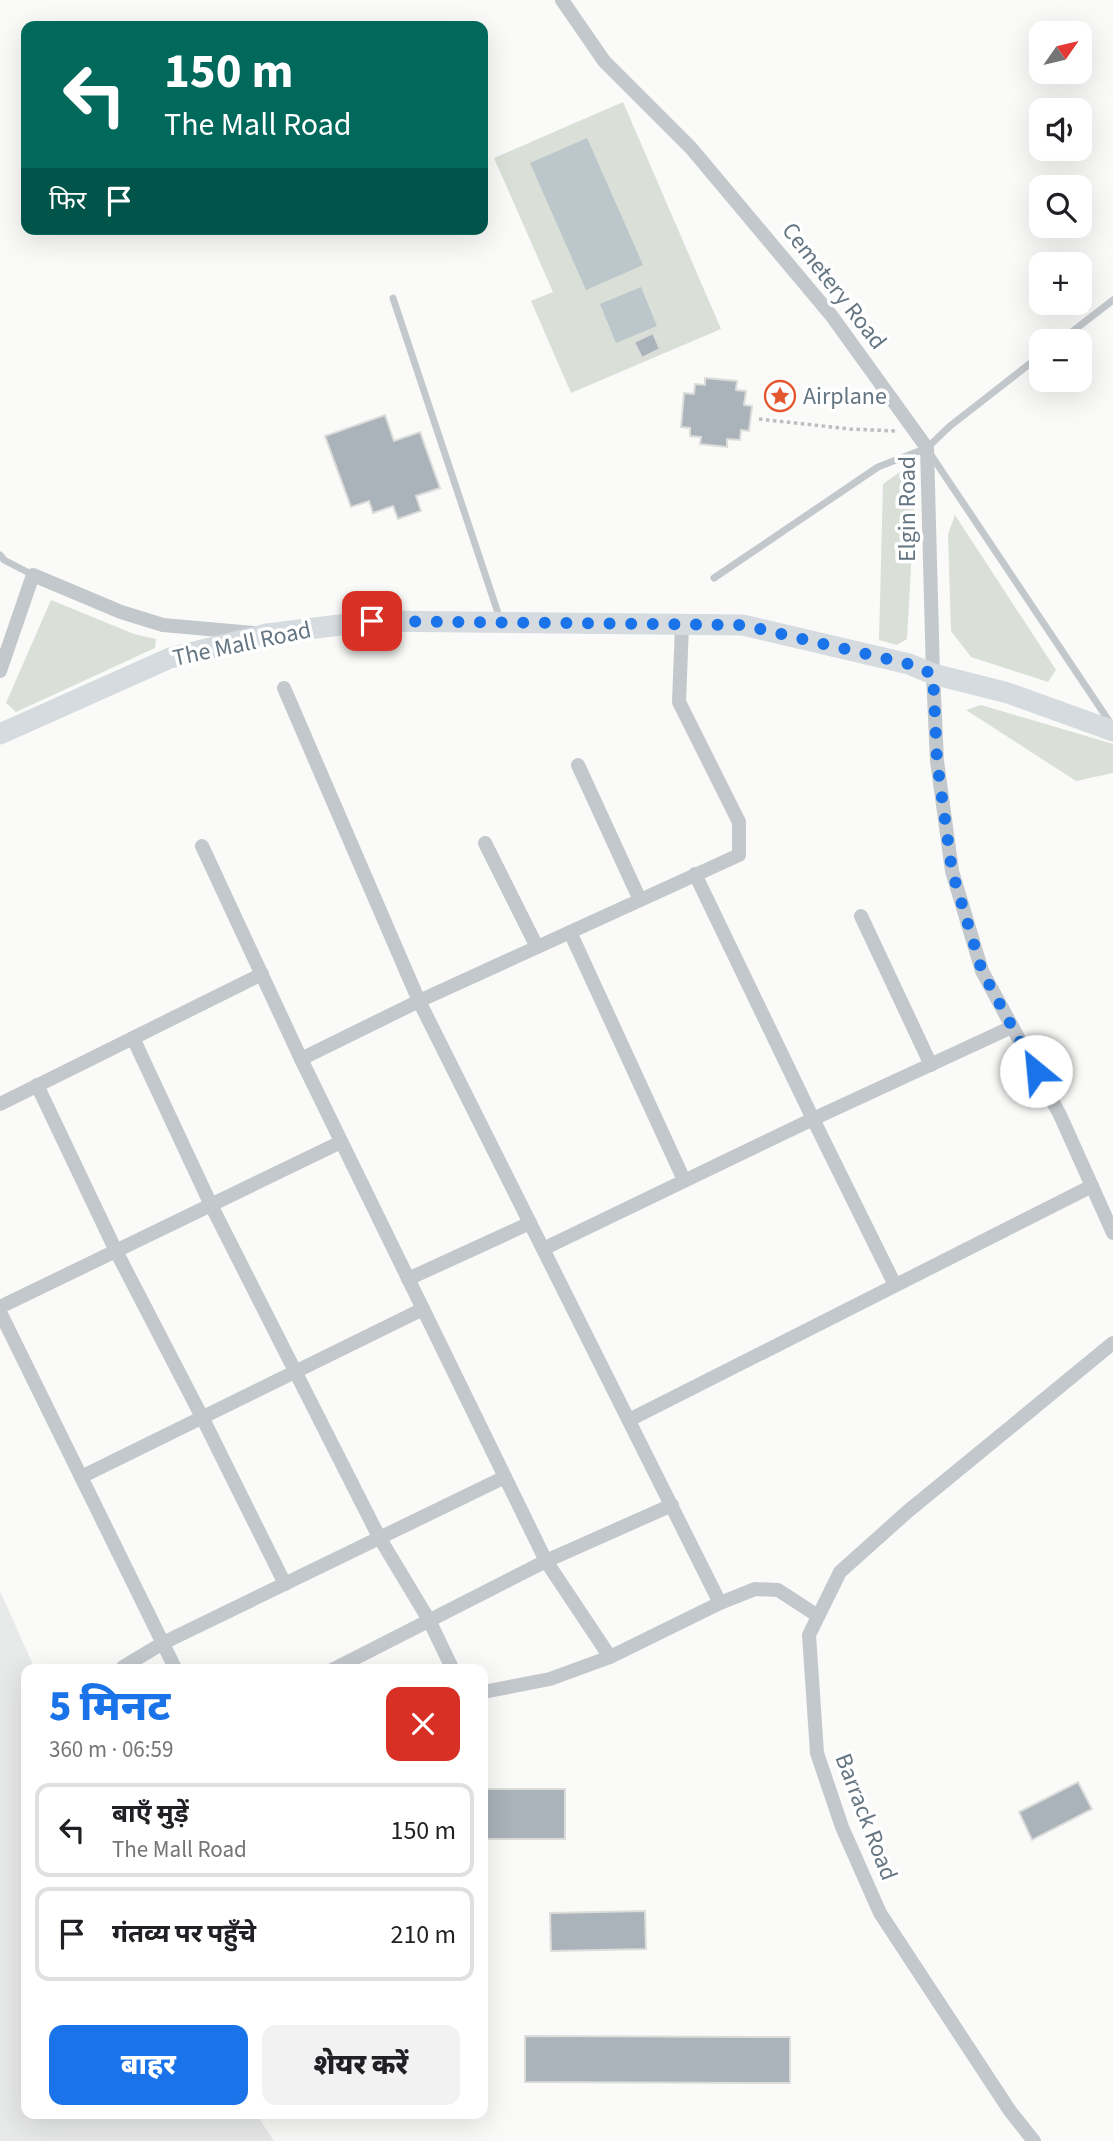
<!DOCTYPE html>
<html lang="hi">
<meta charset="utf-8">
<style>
:root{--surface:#fff;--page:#f2f2f2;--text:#202124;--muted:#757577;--line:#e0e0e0;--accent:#1a73e8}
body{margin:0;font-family:"Source Sans 3","Noto Sans Devanagari",sans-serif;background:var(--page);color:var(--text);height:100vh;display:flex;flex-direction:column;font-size:26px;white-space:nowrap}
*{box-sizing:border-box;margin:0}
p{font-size:23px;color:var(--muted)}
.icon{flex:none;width:38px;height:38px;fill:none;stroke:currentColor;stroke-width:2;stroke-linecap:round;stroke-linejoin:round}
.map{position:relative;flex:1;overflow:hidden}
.side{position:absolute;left:21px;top:1664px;width:467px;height:455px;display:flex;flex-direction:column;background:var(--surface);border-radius:14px;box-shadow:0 7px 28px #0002}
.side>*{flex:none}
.hud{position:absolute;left:21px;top:21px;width:467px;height:214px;border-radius:14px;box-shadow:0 7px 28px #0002;background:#00695c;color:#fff;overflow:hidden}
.needle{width:46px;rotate:56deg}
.buttons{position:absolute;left:1029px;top:21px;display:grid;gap:14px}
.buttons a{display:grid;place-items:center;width:63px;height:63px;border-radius:14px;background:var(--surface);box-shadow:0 7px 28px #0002;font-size:35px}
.pin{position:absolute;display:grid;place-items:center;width:60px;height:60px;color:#fff;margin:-30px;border-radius:14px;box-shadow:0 4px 10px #0006}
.me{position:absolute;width:77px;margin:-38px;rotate:332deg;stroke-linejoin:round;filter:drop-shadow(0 0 5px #0008)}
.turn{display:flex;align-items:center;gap:24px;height:147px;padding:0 28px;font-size:32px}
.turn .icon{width:91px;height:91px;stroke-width:2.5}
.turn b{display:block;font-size:49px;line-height:60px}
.then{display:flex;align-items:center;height:66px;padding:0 28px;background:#0003;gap:14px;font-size:26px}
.round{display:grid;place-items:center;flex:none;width:74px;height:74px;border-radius:14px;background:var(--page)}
.head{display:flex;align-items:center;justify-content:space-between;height:119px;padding:0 28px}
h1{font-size:42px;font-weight:800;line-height:52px;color:var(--accent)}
.action{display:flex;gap:14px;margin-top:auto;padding:14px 28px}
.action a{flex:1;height:80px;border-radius:14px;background:var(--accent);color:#fff;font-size:28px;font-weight:800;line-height:80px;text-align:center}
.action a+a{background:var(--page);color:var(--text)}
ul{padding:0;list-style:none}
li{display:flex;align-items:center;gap:21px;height:94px;margin:0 14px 10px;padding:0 14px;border:4px solid var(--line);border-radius:14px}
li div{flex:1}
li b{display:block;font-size:26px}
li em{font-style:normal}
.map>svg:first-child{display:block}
.built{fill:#e8e9e9}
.green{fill:#dadfd7}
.water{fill:#bbc7cb}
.building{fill:#aab3b9;stroke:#dcdcda;stroke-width:2}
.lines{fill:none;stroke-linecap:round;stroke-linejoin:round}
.path{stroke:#bbbfc2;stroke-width:3.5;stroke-dasharray:3.5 3.5;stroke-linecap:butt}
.lane{stroke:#c3c8cc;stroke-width:7}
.street{stroke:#c3c8cc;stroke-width:14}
.secondary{stroke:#d6dbdf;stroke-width:21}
.route{stroke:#1a73e8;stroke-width:12;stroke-dasharray:0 21.6}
.labels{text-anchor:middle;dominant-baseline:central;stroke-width:7;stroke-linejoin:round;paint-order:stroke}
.street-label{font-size:24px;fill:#657683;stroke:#fff}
.poi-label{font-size:24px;fill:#657683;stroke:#fff;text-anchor:start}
</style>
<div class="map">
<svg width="1113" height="2141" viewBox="0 0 1113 2141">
<rect width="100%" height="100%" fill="#fafaf8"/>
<!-- built -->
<path class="built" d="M0,1591L35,1669L26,1670V2114H256L274,2141H0Z"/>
<!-- green -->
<g class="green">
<path d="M623,102L721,329L571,393L531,301L553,292L494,158Z"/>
<path d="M904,469L916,475L907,639L897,645L879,640L883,484Z"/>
<path d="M955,515L1056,670L1048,682L971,657L951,631L948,534Z"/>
<path d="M51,600L134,634L156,639L155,648L16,712L6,703Z"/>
<path d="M981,705L1113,744V773L1076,781L966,710Z"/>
</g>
<!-- water -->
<g class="water">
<path d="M587,138L643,265L586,290L530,163Z"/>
<path d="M641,287L657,326L616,343L600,304Z"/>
</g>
<!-- building -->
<g class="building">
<path d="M653,333L660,349L642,358L634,342Z"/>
<path d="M705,378L737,381L736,390L746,391L744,405L752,406L749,431L741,430L740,440L727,439V447L700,444L701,437L690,436V428L681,427L684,393L694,394L695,384L705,385Z"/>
<path d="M385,415L394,441L420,432L440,488L416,496L421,511L398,519L393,506L373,513L369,501L351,507L325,436Z"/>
<path d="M1078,1782L1092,1809L1032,1840L1019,1812Z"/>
<rect x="483" y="1789" width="82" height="50"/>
<path d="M645,1911L646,1949L551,1951L550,1913Z"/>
<path d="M525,2036L790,2037V2083L525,2082Z"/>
</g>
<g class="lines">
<!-- path -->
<path class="path" d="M759,419L850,429L896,431"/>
<!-- lane -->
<g class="lane">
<path d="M393,298L500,619"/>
<path d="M1060,341L1113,300"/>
<path d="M929,452L1111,724"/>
<path d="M0,555L4,560L33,575"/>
<path d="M714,578L878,467L927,448L950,426L1041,355"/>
</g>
<!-- street -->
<g class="street">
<path d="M562,0L604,61L691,148L831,315L927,448L933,674L937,761L952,871L982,971L1060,1115L1113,1233"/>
<path d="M0,671L33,575L121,612L163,625L253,633"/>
<path d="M284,688L419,1001L720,1603"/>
<path d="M578,765L640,900"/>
<path d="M485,843L537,947"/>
<path d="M202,846L301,1059L546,1561L610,1657"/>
<path d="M695,874L813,1119L895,1285"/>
<path d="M861,916L931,1065"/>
<path d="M570,932L684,1180"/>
<path d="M133,1038L211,1205L379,1537L429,1620L453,1670"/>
<path d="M301,1059L419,1001L739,855V822L679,702L682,625"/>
<path d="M37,1085L116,1251L203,1419L285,1584"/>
<path d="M0,1104L262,974"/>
<path d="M543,1249L813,1119L1012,1027"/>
<path d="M408,1279L530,1223"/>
<path d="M0,1307L341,1142"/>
<path d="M0,1312L176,1670"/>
<path d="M629,1420L1092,1186"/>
<path d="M81,1477L423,1309"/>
<path d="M123,1667L163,1643L505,1477"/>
<path d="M332,1670L546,1561L672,1505"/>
<path d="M483,1692L550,1679L610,1657L720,1603L755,1589L778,1590L818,1616"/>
<path d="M1034,2141L1010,2111L880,1913L842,1827L817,1753L809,1635L840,1572L907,1512L1113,1343"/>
</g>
<!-- secondary -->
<path class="secondary" d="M0,734L170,658L267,634L372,621L743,625L909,664L933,674L1008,693L1113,731"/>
</g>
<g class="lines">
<!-- route -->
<path class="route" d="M372,621L743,625L909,664L933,674L937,761L952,871L982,971L1036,1071"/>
</g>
<!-- icons -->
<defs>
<g id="sight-ring" transform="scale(1.575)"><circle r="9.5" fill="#fff" stroke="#e4572e" stroke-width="1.5"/><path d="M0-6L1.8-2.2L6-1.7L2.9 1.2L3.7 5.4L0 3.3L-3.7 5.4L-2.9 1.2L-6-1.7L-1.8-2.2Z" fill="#e4572e"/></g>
</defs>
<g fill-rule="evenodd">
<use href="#sight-ring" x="780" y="396"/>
</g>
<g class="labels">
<!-- street labels -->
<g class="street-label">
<text transform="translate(834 286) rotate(52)">Cemetery Road</text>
<text transform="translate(907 509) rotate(-90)">Elgin Road</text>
<text transform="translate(242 644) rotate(-12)">The Mall Road</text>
<text transform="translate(866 1817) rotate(69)">Barrack Road</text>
</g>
<!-- poi labels -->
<g class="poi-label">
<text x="803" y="396">Airplane</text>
</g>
</g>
</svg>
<div class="buttons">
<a><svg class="needle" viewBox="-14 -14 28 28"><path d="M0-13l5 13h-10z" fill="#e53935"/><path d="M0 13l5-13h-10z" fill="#757577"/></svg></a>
<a><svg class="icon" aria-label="sound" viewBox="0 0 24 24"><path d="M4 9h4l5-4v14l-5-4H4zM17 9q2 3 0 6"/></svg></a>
<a><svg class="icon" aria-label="search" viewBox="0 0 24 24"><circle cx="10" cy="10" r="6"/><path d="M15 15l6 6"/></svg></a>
<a>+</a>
<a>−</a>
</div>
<div class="pin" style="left:372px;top:621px;background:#d93025"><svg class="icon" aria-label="arrive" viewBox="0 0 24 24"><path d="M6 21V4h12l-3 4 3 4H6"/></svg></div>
<svg class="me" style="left:1036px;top:1071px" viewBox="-20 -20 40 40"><circle r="19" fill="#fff"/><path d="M0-13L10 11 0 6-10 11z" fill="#1a73e8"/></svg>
<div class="hud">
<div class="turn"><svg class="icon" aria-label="left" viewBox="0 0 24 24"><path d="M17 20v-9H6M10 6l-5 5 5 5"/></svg><div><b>150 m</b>The Mall Road</div></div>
<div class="then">फिर<svg class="icon" aria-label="arrive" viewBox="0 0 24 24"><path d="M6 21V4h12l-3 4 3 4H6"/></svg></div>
</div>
<section class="side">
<div class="head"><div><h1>5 मिनट</h1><p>360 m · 06:59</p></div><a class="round" style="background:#d93025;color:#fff"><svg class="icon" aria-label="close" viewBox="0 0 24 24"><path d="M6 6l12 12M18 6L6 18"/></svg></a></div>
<ul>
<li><svg class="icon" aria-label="left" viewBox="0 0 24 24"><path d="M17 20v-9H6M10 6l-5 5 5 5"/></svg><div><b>बाएँ मुड़ें</b><p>The Mall Road</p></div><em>150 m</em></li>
<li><svg class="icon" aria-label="arrive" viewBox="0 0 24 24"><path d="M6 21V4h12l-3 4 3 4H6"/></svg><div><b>गंतव्य पर पहुँचे</b></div><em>210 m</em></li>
</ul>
<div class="action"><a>बाहर</a><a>शेयर करें</a></div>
</section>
</div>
